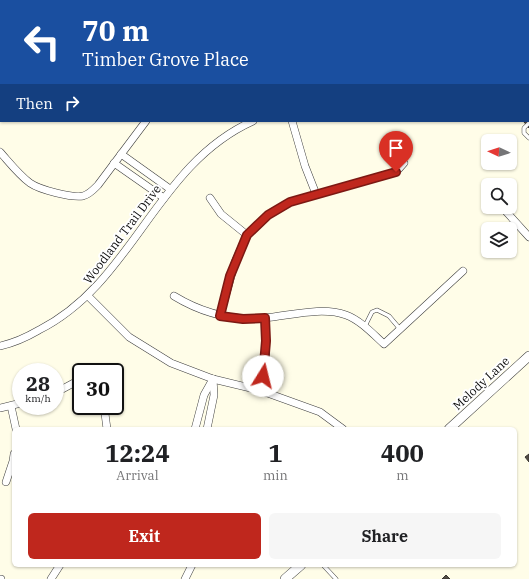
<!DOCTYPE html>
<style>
:root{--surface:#fff;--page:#f6f6f6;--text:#202124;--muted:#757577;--accent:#bf271d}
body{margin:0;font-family:"IBM Plex Serif",serif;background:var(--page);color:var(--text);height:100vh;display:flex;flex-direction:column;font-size:15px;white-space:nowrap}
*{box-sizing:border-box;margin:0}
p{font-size:13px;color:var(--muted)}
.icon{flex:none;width:22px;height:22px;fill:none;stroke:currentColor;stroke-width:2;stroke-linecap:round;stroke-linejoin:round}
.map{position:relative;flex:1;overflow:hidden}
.details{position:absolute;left:12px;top:427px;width:505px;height:140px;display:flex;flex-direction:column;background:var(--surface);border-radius:6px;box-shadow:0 1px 3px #0004}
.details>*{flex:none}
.hud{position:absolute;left:0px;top:0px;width:529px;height:122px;box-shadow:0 1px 3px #0004;background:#1a4fa0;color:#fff;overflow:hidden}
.needle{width:26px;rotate:274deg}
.controls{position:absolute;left:481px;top:134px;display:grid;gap:8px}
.controls a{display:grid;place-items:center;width:36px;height:36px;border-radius:6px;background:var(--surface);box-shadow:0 1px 3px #0004;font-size:20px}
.speed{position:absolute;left:12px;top:363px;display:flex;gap:8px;font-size:20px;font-weight:700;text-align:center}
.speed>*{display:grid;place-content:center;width:52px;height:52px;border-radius:50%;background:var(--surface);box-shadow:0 1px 3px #0004;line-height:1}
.speed small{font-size:10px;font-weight:400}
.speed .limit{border:2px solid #111;border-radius:6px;background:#fff;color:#111}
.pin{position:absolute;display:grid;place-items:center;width:34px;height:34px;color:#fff;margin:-41px -17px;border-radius:50% 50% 50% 0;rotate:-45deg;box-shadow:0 0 4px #0007}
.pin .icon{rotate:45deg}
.me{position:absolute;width:44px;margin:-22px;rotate:9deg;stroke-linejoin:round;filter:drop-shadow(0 0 3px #0008)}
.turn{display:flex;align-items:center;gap:14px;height:84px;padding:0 16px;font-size:18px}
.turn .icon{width:52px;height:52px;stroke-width:2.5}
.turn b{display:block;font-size:28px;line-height:34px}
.then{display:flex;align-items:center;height:38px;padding:0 16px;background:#0003;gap:8px;font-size:15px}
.eta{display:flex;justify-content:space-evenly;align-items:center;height:68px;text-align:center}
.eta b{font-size:24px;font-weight:700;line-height:28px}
.primary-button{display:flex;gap:8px;margin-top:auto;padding:8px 16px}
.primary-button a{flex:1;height:46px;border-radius:6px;background:var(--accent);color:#fff;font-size:16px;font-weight:700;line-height:46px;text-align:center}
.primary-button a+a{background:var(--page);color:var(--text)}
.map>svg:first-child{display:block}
.building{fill:#534d46;stroke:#3a3631}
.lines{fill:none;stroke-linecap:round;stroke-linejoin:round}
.service-casing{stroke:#3d3d3d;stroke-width:4.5}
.minor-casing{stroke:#3d3d3d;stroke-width:8}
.tertiary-casing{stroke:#3d3d3d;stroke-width:10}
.secondary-casing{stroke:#2c2c2c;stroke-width:11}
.service{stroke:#fff;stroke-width:3.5}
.minor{stroke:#fff;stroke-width:7}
.tertiary{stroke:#fff;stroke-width:9}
.secondary{stroke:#ffffa3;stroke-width:10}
.route-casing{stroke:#7c1913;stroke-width:10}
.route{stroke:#bf271d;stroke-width:7}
.labels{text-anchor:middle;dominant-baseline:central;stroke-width:4;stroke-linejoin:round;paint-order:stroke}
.street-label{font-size:12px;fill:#0a0a0a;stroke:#fff}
</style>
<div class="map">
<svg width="529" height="579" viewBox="0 0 529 579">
<rect width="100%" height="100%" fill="#fffde8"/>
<!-- building -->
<g class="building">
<path d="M529,118V128L524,122L526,121H528V119Z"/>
<path d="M529,454V462L525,457Z"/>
<path d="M446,575L450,579H442Z"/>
</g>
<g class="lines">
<!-- service casing -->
<g class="service-casing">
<g id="service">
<path d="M529,123L524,128V133L529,138"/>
<path d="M365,326L372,312L377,310L389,316L400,329"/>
<path d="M323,565L336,579"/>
</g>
</g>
<!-- minor casing -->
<g class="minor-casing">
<g id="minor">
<path d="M43,0L44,1"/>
<path d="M311,1L312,0"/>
<path d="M528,14L529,13"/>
<path d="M292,121L305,166L316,194"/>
<path d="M0,152C9,162 19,175 30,183C40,190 72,198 83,196C90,194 94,189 98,185L146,121"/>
<path d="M121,154L170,189"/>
<path d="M114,163L164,198"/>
<path d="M210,198L221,214L247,235"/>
<path d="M502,207L529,237"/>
<path d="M88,296L129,337L171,363L213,379L259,390L320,412L343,429"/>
<path d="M174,296C202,313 231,321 264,318C289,316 321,306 346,315C360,320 373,334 384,344L463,271"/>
<path d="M220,316L235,262L247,235L268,215L290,202L396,172L404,163"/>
<path d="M0,346C14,343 27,337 39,330C134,282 155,165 253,121"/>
<path d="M259,390L266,356L265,318"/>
<path d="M55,393L81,379"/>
<path d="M11,406L16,429"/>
<path d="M104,406L107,429"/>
<path d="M0,408L21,403"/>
<path d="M195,429L204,395L213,379"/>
<path d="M207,429L214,395L213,379"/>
<path d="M6,482L13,461L14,454"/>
<path d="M0,579H1"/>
<path d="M51,579L60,565"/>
<path d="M185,579L192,565"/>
</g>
</g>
<!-- tertiary casing -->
<g class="tertiary-casing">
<g id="tertiary">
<path d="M449,429L529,356"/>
<path d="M285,579L301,565"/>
</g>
</g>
<!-- secondary casing -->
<g class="secondary-casing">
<g id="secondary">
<path d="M490,0L491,1"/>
<path d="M506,0L507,1"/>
<path d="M528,25L529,26"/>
<path d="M528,42L529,43"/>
</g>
</g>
<!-- service -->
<use href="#service" class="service"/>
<!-- minor -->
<use href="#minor" class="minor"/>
<!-- tertiary -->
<use href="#tertiary" class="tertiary"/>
<!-- secondary -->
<use href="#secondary" class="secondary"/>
</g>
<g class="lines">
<!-- route casing -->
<g class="route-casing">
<path id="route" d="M263,376L266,341L265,318L243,319L220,316L230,276L247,235L268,215L290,202L396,172"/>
</g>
<!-- route -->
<use href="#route" class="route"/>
</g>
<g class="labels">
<!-- street labels -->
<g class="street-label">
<text transform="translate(122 234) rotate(-53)">Woodland Trail Drive</text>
<text transform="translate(481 383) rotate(-43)">Melody Lane</text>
</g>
</g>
</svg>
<div class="controls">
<a><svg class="needle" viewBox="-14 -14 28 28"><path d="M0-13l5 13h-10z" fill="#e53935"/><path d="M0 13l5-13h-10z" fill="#757577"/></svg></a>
<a><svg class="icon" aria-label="search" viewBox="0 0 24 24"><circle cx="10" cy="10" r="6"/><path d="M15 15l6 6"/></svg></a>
<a><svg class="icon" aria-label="layers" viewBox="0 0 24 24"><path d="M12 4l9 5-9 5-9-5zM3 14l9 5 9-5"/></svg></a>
</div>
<div class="speed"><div>28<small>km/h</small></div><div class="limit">30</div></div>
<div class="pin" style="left:396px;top:172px;background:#d93025"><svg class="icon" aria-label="arrive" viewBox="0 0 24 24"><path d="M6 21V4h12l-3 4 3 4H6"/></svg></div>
<svg class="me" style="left:263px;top:376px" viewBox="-20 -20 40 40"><circle r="19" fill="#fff"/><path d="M0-13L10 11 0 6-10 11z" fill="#bf271d"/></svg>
<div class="hud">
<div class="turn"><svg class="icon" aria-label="left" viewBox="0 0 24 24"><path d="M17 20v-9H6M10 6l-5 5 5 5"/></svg><div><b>70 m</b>Timber Grove Place</div></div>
<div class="then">Then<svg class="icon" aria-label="right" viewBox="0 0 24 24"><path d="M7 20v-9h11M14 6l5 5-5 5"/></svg></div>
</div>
<section class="details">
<div class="eta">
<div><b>12:24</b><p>Arrival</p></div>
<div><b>1</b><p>min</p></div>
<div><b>400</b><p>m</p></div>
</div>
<div class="primary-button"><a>Exit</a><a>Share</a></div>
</section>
</div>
